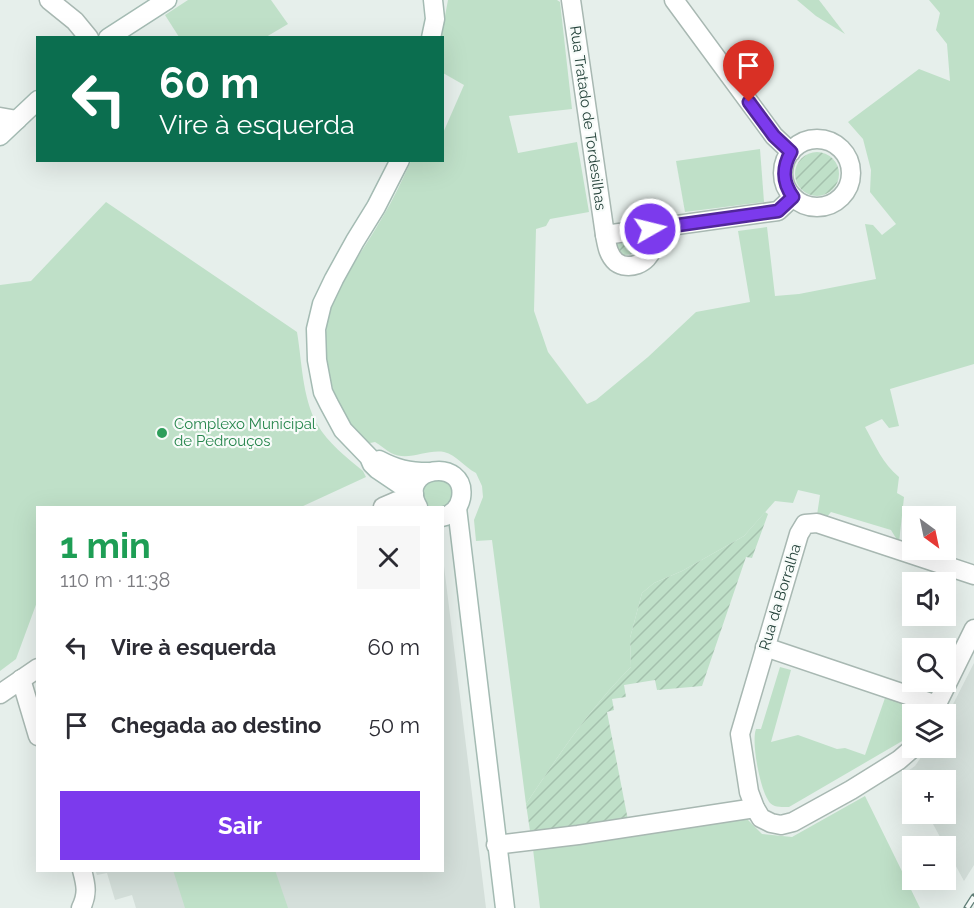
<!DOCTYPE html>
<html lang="pt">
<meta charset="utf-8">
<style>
:root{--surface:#fff;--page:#f7f7f7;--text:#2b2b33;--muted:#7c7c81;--accent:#7c3aed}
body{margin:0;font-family:Raleway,sans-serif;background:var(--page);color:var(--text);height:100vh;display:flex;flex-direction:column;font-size:22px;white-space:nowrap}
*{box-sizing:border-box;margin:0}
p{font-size:20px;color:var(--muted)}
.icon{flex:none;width:33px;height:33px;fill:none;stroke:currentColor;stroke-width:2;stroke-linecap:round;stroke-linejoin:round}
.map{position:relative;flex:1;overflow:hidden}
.side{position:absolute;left:36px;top:506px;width:408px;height:366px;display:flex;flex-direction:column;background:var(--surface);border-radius:0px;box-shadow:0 6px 24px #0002}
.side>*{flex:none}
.guide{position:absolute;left:36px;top:36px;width:408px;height:126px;border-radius:0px;box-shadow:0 6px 24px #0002;background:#0b6e4f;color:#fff;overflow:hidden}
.needle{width:39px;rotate:147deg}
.tools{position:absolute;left:902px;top:506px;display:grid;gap:12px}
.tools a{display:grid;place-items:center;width:54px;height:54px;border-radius:0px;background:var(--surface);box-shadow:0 6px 24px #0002;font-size:30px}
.pin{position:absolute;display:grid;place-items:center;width:51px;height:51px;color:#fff;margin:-62px -26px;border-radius:50% 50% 50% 0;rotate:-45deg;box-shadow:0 0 6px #0007}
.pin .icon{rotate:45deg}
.me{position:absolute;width:66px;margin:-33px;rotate:82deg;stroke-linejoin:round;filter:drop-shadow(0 0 4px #0008)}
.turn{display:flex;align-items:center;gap:21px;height:126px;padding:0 24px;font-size:27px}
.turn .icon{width:78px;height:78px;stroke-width:2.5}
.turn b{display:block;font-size:42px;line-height:51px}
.round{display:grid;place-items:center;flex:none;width:63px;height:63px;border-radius:0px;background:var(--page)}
.overview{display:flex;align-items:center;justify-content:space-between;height:102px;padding:0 24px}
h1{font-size:36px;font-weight:700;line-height:45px;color:#1e9e55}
.cta{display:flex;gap:12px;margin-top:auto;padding:12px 24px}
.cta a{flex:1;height:69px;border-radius:0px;background:var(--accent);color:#fff;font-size:24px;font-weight:700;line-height:69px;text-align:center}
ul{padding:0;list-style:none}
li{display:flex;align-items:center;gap:18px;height:78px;padding:0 24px}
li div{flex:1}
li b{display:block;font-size:22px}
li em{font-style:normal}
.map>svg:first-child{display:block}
.built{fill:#d4dfda}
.green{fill:#bfe0c8}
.garden{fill:url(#garden-furrows)}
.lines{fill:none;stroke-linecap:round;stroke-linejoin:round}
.street-casing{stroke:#a8b8b2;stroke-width:21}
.secondary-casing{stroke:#a4bbb3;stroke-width:21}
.street{stroke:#fff;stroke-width:18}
.secondary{stroke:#fff;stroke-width:18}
.rail-casing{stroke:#5f7d75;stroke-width:7}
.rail{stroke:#f7fbf9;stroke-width:4.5;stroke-dasharray:14;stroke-linecap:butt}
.route-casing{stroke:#51269a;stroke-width:15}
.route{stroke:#7c3aed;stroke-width:10}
.leisure-dot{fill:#2e9e5b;stroke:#f7fbf9;stroke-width:2}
.labels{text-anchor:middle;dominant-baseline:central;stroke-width:4.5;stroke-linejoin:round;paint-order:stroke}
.street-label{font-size:15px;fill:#24423a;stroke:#f7fbf9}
.leisure-label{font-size:15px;fill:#27864d;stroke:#f7fbf9;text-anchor:start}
</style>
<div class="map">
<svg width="974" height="908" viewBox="0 0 974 908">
<defs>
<pattern id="garden-furrows" width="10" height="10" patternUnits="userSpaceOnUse" patternTransform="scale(1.5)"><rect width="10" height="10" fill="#bfe0c8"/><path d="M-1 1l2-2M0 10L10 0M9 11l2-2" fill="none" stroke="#a4c1ad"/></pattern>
</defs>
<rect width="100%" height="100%" fill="#e6efeb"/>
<!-- built -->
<g class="built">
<path d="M443,558L486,908H136L132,895L115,900L107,873L97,875L95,870H442Z"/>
<path d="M974,663V865L964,881L927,813H945V780H912V785L905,773L915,766L928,747H945V720Z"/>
</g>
<!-- green -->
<g class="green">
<path d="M188,0H271L288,24L266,37H179L165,15Z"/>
<path d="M448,0H557L560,2L572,109L509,116L518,153L577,142L589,212L550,219L546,226L536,229L534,311L548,352L587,404L596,400L648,357L696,312L750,302L738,231L767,227L775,296L799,294L876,279L865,224L873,225L882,235L896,224L870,192L871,170L863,139L848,122L919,69L950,81L947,44L936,30L940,13L929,0H974V364L890,389L899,426L889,428L882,419L865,427C875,445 883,464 899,477L897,493L904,497L899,543L891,530L831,512L826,518L817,515L820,495L798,490L793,503L775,501L744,536L682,571L654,583L642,593L630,638L631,667C590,708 558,756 526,804L492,540L476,541L474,520L483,497L482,486L476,473C464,467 457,455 444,452C426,449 408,462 391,453C386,450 380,445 375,442L370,443C362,436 353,429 347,420C329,394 320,340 330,310C342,277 365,248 382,218C393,200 402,180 411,161L442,160L443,133L464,85L443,73L442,38L441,37Z"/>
<path d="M797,0H819L845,34L816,16Z"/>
<path d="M760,149L764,202L685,212L676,161Z"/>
<path d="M106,202L297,332C302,361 302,397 317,424C328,443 346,457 363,471L366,477L301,507H38L37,602L16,659L0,671V285L31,281Z"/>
<path d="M431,480L447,481L453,489V500L443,510L442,507H428C419,497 422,488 431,480Z"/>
<path d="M780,667L791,670L771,742L798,735L837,749L845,748L865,755L885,698L920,709L917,714H912V724L904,740L789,807C781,807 772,808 768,800C760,788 751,742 756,729H761Z"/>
<path d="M865,796L920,908H540L533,849L745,817L762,834L792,837Z"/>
<path d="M173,870H275L288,908H185Z"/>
</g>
<!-- garden -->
<g class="garden">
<circle cx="817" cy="174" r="22"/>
<path d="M641,241L640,249C634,254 630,255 623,255L615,244Z"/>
<path d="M765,512L768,514L752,558L746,557L702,686L657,690L655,680L624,685L626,697L612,699L614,710L607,712L628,820L530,831L526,804C558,756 590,708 631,667L630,638L642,593L654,583L682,571L744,536Z"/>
</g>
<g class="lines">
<!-- street casing -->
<g class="street-casing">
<g id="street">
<path d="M49,0L75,21L89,38"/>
<path d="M571,0L605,235L778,211L793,197"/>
<path d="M674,0L774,136L791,152"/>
<path d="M0,117L17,120"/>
<circle cx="817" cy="173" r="34"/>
<path d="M605,235C607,245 608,255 616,262C628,271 649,264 652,248C653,243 651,235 650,229"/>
<path d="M383,507L397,501L414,498"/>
<path d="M765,647L937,705"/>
<path d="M21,679L38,736"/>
<path d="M0,694L38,668"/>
<path d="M932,714L974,629"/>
<path d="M914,747L899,760L851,790L793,822L781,825L771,823L761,818L755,808L749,792L740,734L799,534L805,524L817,523L974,575"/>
<path d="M496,845L578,835L755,808"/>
<path d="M81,908C88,894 86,885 82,870"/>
</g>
</g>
<!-- secondary casing -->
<g class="secondary-casing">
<g id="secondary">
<path d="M108,38L167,0"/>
<path d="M431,38L435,19L433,0"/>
<path d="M0,136L38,100"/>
<path d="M400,160L376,207L355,241L334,279L322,304L316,329L317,360L323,392L329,404L343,430L369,457L372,464L377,469L414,494"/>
<path d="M379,460C396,469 409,472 428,472"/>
<path d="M418,507C395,466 468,456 461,498C459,508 452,515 442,517"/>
<path d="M457,508L505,908"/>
</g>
</g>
<!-- street -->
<use href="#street" class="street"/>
<!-- secondary -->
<use href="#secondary" class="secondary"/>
<!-- rail casing -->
<g class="rail-casing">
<path id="rail" d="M967,908L974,897"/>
</g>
<!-- rail -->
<use href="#rail" class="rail"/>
</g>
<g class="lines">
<!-- route casing -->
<g class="route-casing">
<path id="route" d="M650,229L778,211L793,197C782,182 782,168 791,152L774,136L749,102"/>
</g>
<!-- route -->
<use href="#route" class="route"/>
</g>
<!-- markers -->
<circle class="leisure-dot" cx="162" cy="433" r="6"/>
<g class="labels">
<!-- street labels -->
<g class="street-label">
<text transform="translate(588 118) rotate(82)">Rua Tratado de Tordesilhas</text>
<text transform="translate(780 597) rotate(-73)">Rua da Borralha</text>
</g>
<!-- leisure labels -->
<g class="leisure-label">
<text x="174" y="424">Complexo Municipal<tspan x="174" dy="17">de Pedrouços</tspan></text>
</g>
</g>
</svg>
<div class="tools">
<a><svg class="needle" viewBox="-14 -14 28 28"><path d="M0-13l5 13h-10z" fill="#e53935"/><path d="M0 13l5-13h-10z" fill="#7c7c81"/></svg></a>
<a><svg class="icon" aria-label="sound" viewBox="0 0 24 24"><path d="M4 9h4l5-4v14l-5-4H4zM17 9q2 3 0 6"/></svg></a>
<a><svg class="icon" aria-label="search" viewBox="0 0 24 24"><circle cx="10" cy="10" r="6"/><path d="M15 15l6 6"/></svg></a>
<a><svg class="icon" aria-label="layers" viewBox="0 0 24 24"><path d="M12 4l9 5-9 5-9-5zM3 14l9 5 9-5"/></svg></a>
<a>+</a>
<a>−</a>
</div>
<div class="pin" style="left:749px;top:102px;background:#d93025"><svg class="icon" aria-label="arrive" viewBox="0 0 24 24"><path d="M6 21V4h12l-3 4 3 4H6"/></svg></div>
<svg class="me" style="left:650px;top:229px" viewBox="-20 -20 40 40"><circle r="17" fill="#7c3aed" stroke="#fff" stroke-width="3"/><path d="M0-11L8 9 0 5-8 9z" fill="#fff"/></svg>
<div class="guide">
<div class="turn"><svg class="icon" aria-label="left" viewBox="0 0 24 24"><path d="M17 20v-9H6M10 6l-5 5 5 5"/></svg><div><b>60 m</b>Vire à esquerda</div></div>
</div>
<section class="side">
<div class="overview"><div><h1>1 min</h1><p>110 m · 11:38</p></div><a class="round"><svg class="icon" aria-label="close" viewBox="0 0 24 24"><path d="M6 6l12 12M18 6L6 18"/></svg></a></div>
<ul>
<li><svg class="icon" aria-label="left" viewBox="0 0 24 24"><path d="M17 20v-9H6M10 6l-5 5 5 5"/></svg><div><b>Vire à esquerda</b></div><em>60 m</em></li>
<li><svg class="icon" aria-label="arrive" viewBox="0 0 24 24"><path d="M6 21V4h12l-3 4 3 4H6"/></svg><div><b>Chegada ao destino</b></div><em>50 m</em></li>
</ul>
<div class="cta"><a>Sair</a></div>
</section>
</div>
